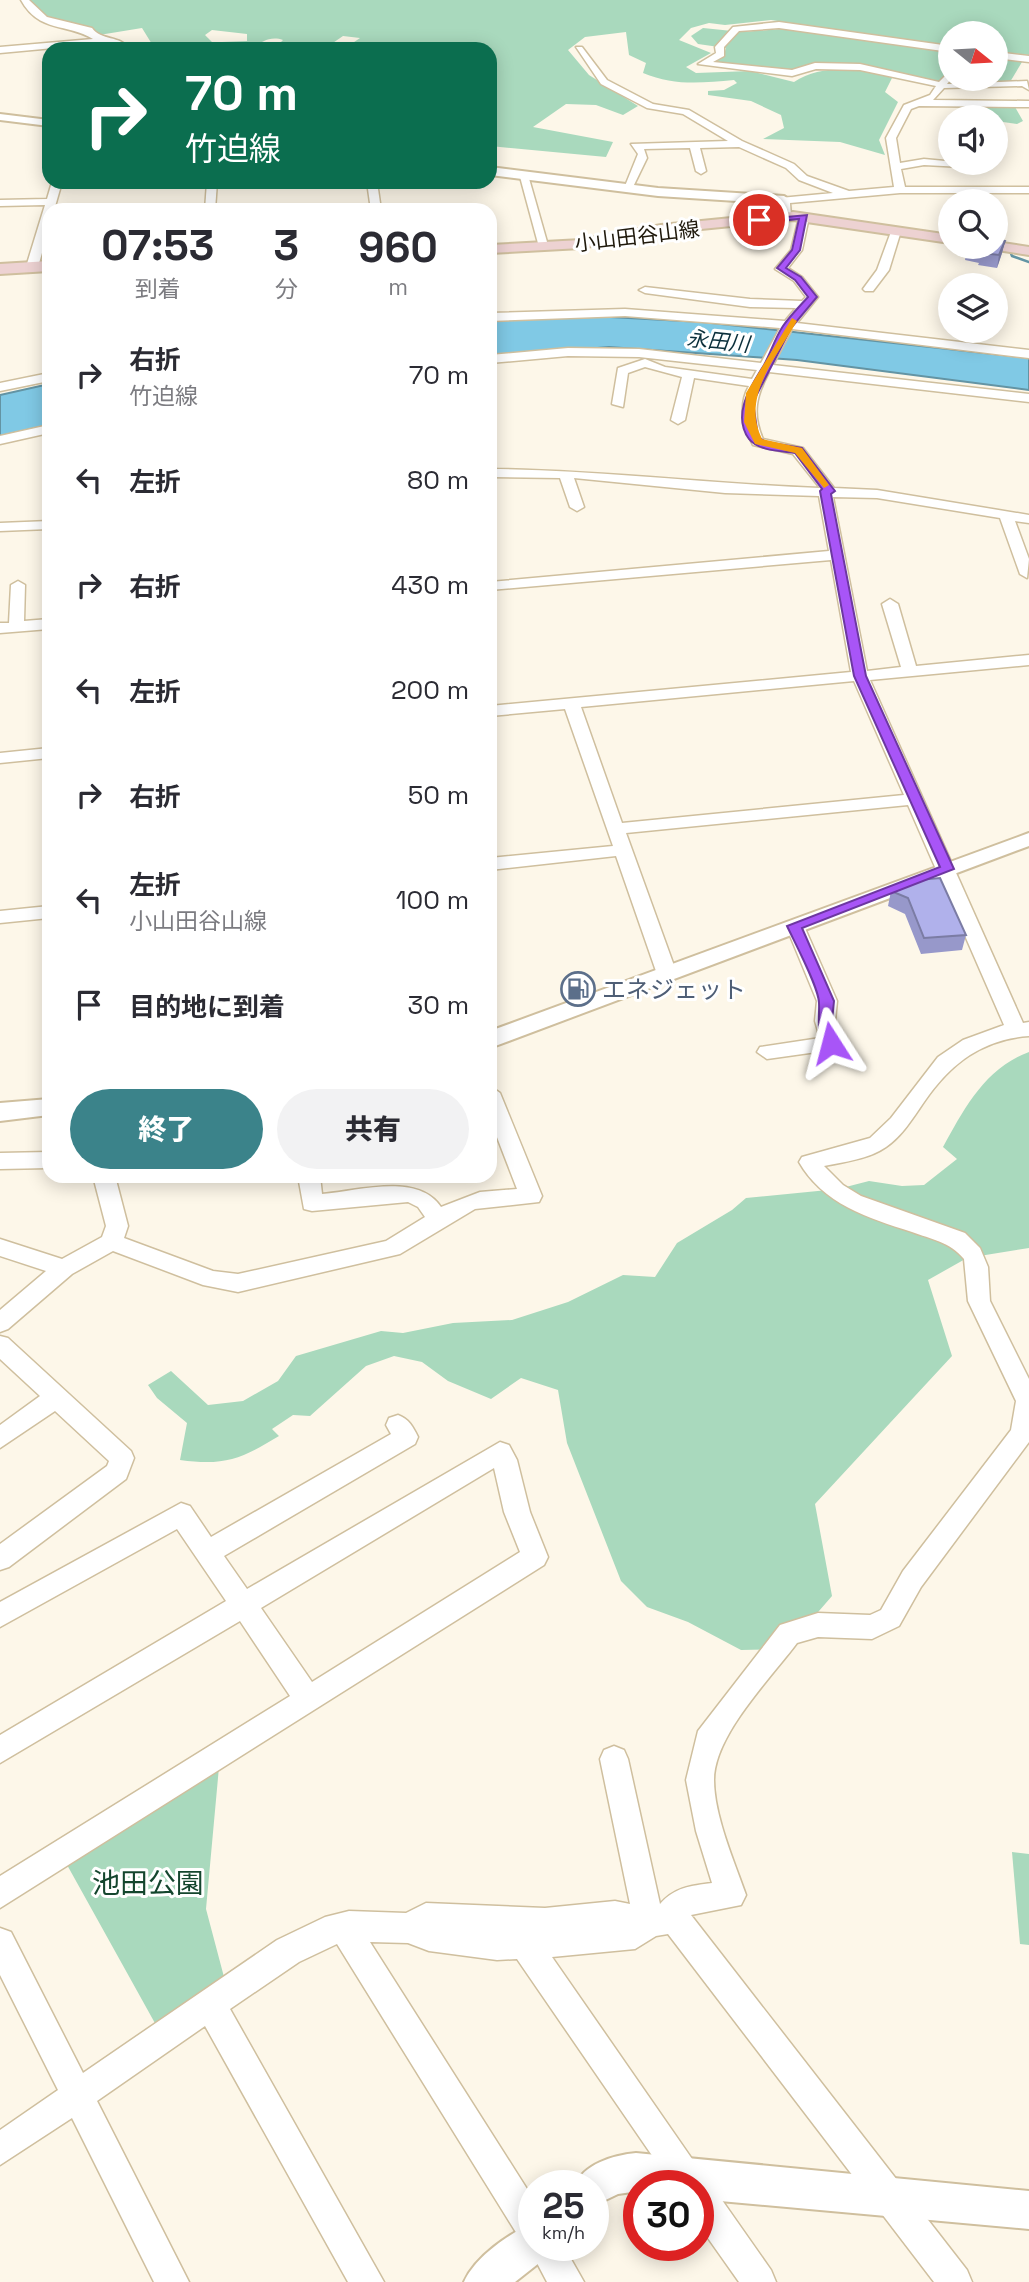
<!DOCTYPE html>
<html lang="ja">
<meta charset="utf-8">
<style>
:root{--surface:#fff;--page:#f2f2f3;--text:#2b2b33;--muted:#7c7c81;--accent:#3b838a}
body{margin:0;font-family:"Space Grotesk","Noto Sans JP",sans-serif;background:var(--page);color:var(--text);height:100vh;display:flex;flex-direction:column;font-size:26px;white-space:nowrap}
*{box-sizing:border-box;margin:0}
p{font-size:23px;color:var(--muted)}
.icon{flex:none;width:38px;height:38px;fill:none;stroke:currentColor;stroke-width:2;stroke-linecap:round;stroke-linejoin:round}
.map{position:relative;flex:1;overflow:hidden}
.drawer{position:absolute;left:42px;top:203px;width:455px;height:980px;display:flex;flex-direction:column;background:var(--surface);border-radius:21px;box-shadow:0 4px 18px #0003}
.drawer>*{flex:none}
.banner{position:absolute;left:42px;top:42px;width:455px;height:147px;border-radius:21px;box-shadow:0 4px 18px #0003;background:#0b6e4f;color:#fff;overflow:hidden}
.needle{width:46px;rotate:108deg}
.fabs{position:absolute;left:938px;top:21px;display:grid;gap:14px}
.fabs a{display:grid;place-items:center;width:70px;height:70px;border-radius:50%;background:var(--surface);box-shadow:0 4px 18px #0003;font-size:35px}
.speed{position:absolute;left:518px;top:2170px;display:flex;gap:14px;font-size:35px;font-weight:700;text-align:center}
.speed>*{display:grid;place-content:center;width:91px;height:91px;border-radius:50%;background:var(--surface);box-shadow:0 4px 18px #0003;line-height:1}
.speed small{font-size:18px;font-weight:400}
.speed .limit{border:10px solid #d22;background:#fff;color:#111}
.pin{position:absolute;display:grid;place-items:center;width:60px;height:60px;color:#fff;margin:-30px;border:4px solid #fff;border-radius:50%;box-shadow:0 2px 7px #0007}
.me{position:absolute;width:77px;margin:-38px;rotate:351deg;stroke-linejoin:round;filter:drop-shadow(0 0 5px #0008)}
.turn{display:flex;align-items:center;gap:24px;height:147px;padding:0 28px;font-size:32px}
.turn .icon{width:91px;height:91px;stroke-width:2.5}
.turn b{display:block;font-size:49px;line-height:60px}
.eta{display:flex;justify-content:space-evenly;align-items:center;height:119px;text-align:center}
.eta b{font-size:42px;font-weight:800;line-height:49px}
.primary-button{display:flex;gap:14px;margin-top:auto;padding:14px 28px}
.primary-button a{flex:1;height:80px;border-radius:42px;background:var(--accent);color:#fff;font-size:28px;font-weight:800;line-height:80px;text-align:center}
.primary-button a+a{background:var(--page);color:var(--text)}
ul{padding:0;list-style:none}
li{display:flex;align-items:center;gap:21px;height:105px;padding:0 28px}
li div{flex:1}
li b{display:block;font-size:26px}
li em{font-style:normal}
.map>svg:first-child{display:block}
.green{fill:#a9d9bd}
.water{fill:#80c9e5;stroke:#6394a4;stroke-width:2}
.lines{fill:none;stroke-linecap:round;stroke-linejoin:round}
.stream{stroke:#6394a4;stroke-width:2.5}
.minor-casing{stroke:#cfbf9e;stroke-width:3}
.tertiary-casing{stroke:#cfbf9e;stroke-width:4}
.secondary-casing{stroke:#cfbf9e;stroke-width:4}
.minor{fill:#fff;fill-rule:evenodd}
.tertiary{fill:#fff;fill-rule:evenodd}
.secondary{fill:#edd2d2;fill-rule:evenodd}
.wall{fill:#9798ca}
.shaded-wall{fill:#7b7ca4}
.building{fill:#b0b1eb;stroke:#7b7ca4;stroke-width:2}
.route{fill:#a855f7;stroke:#6d37a1;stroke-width:2}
.slow{fill:#f59e0b}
.labels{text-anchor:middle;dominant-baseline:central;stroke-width:6;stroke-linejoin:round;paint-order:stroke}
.far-street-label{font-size:21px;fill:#201a0d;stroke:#fff}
.far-water-label{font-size:21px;font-style:italic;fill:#0b2f3b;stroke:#fff}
.service-label{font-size:24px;fill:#4e5e75;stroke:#fff;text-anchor:start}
.near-park-label{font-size:28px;fill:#14462e;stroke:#fff}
</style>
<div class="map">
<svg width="1029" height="2282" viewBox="0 0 1029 2282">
<rect width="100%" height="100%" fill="#fdf7e9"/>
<!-- green -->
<g class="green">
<path d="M29,0H1029V55L996,51V33H950V45H942L771,20L725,25L709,23L691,28L679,40L711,53L686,67L696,73L750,71L794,82C822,64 861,67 892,78L885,92L898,102L879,140L885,155L840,142L763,139L784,128L781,115L751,101L708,95V91L724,90L737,83L734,80C701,83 674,86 643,73L646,63L629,55L626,32L585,37L568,50L589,75L638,106L623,115L596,105L566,104L533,127L613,142L606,157L490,146V49H344L360,38L343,36L324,49H274L283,40C271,36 261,41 253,49L222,45V42L247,41V34L212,30L205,35L212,42L208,45L176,49L171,44L155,49L142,28L99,35L94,33L93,30L49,21Z"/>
<path d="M703,28L742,32L782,29L950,52V79H996V58L1022,62L1010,82L956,86L904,74L818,65L790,72L715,67L705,64L724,54L726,48L698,44L691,36Z"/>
<path d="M971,107H1015L1023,121L1017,124L996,121V117H979Z"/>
<path d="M1029,1052V1248L967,1258L928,1280L952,1356L815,1504L832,1596L786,1649L741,1650L688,1622L647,1607L621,1581L567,1443L558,1390L521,1378L491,1399L448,1381L422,1362L394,1356L366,1366L310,1416L293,1415L272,1429L279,1436C241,1459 225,1466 180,1460L187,1423L157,1398L148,1385L171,1371L208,1405L243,1401L278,1381L296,1356L381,1331L403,1333L453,1323L512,1320L568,1302L623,1275L655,1277L677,1243L732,1210L746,1198L838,1189L869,1181L902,1186L924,1185L957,1159L943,1147C964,1109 985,1068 1029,1052Z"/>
<path d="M219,1767L206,1909L224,1977L156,2025L66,1863Z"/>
<path d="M1012,1852L1029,1854V1945L1020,1944Z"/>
</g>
<!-- water -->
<g class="water">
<path d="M573,315L702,322L1029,358V390L797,360L609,347L490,357V321Z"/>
<path d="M49,384V425L0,436V395Z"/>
</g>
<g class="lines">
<!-- stream -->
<path class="stream" d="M1010,251L1012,256L1029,262"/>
<!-- minor casing -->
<g class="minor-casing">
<g id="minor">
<path d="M21,0H29L47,17L92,28C101,41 120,35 130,49L107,43L0,53V47L93,39C67,23 39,33 21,0Z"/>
<path d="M779,22L950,46V52L779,28L739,31L724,47V56L713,62L792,70L815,63L860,64L939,82L948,73L951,79L947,84H950L1027,81L1029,90L1022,86L944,88L933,100L1029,101V107L919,106L911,109L896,138L900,163L924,159L987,165L982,168L924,165L901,169L905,187H1029V193H900L790,203L791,217L786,220L781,217L780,198L833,193L799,180L786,168L739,147L700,148L706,171L701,174L696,171L690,148L644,149L647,158L632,189L623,191L638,154L631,144L728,141L683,114L647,108L601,84L576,47H582L607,80L653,104L689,110L742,141L794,164L807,176L849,191L894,187L886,138L904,105L930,95L936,86L860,70L816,69L792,76L698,64L716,53L715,47L733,27Z"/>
<path d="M996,52L1029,56V62L996,58Z"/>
<path d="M519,173L528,175L549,249L539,247Z"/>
<path d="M52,182H62L54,210H49V228L38,267L32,270L26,267L45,205L0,206V200L47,199Z"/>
<path d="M207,182H217L215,210H205Z"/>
<path d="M367,182H377L381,210H371Z"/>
<path d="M804,214L809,217L802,250L788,268L802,277L818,297L797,323L1029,350V358L792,329L773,365L1029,394V402L769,372C756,396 752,414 763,439L803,448L834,488L877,490L1029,515V523L1015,521L1029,559L1027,578L1020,574L1000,518L877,498L833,497L867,671L901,667L882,604L890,599L898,604L916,666L1029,655V665L870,680L1023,1023L1029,1022V1036C982,1039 950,1064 924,1102C913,1118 902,1136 886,1147C869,1159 844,1162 824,1166L843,1185L861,1196L965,1233L980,1248L988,1267L990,1301L1029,1379V1442L921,1587L899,1626L872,1639L818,1637L797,1643C771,1678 714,1735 714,1780C714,1815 734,1861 746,1895L741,1905L691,1915L967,2270L972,2282H934L668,1934L656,1936L635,1949L552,1957L699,2169L704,2181L710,2183L771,2270L776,2282H739L698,2224V2186H673L517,1959L497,1960L429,1951L408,1943L370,1942L534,2200V2245H563L584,2282H547L527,2244L522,2242L337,1944L299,1962L230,2009L384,2282H348L205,2026L97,2101L189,2282H154L72,2118L0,2165V2130L58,2090L0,1975V1928L11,1932L83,2073L277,1940L325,1917L349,1911L406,1913L426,1903L545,1908L615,1901L630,1904L600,1759L604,1750L614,1746L624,1750L628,1759L660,1904C675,1887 690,1886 712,1883L696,1831L686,1780L698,1731L780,1625L818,1613L870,1615L881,1610L903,1571L1011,1430L1016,1401L968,1301L964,1259C950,1242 931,1239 912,1232C868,1218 823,1204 799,1162L802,1157L870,1138L891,1118L938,1057L963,1040L1004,1025L908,805L626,833L677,974L667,980L657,974L616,856L490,870V858L613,846L565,709L490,716V706L851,672L831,560L490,590V582L829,551L819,496L725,493L574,478L584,507L577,511L570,507L560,478L490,477V469C600,470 709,484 820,488L793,454L753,445C743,427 738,405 749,386L694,378L685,420L678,424L671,420L682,377L645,367L628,373L623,407L612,404L618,368L645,359L665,367L752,379L757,370L639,357L568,356L490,363V355L568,348L639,349L761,363L780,328L625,316L490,321V313L625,309L785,321L796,308L750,307L645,293L639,290L645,287L750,299L802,301L806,297L794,281L775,269L791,250L799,217ZM854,681L904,795L622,823L581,707Z"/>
<path d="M892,229L901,231L889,270L873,291H865L863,289L877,270Z"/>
<path d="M49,373V381L0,391V383Z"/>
<path d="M49,425V433L0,444V436Z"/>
<path d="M49,521V529L0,531V523Z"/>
<path d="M18,581L25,585L24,621L49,619V629L0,633V623H9L11,585Z"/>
<path d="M49,748V758L0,763V753Z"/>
<path d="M49,906V918L0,923V911Z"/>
<path d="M795,920L804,926L837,1001L835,1021L841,1043L831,1050L767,1059L757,1052L760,1047L820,1038L815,1021L817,1001L786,926Z"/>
<path d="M490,1086L500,1093L542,1196L539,1202L475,1209L400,1254L238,1292L203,1285L113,1251L72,1274L8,1329L0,1332V1310L46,1271L0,1256V1239L62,1259L102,1237L106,1226L93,1176H115L128,1226L124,1238L213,1271L238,1274L386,1241L425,1217L418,1207L408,1202L312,1211L304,1209L298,1176H320L322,1194C358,1191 418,1172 441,1207L480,1192L517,1189L490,1119Z"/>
<path d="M49,1152V1168L0,1169V1153Z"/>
<path d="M0,1336L8,1338L131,1451L134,1458L126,1479L9,1567L0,1570V1544L107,1466L109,1461L55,1411L0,1448V1425L40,1396L0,1359Z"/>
<path d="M398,1415C409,1419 413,1427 418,1437L415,1444L224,1556L247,1589L500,1442L509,1445L517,1460L530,1512L548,1557L544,1565L0,1908V1876L290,1696L240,1621L0,1763V1735L226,1601L177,1529L0,1627V1602L181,1503L190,1506L211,1537L391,1434L386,1425L389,1418ZM494,1468L504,1512L520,1552L312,1682L261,1608Z"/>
</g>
</g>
<!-- tertiary casing -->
<g class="tertiary-casing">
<g id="tertiary">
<path d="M0,114L49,120V126L0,120Z"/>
<path d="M490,167L658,188L784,196L790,200L784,204L658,196L490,175Z"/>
<path d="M1029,833V846L490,1048V1031Z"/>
<path d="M49,1099V1115L0,1121V1103Z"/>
<path d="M636,2153L1029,2191V2229L698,2199V2186H639V2191L618,2194L593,2206V2186H575C583,2164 614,2155 636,2153Z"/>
<path d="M534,2223V2245H552L548,2256L515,2282H464C475,2257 509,2233 534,2223Z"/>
</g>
</g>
<!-- secondary casing -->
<g class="secondary-casing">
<g id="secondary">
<path d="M793,212L950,235V243L793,220L661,233L581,248L490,253V245L581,240L661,225Z"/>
<path d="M996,242L1029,247V255L991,249L989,247H996Z"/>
<path d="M49,261V271L0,274V264Z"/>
</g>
</g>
<!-- minor -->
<use href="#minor" class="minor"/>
<!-- tertiary -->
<use href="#tertiary" class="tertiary"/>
<!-- secondary -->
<use href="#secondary" class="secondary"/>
</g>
<!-- wall -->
<g class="wall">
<path d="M1005,241L1002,253L997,268L978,265L979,263L965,260L968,247Z"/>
<path d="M918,880L966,935L962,950L921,954L905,914L888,906L891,891Z"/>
</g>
<!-- shaded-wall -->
<path class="shaded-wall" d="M1005,241L1002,253L997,268L999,255Z"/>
<!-- building -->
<g class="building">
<path d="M996,239L1005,241L999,255L981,253L982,250L968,247H996Z"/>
<path d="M940,878L966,935L924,938L908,898L891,891L918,880Z"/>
</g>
<!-- route -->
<path class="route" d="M807,215L800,250L786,268L801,277L817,297L791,328L753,402L758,437L766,442L802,448L835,491L831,494L866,676L954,869L802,928L834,1001L832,1021L839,1043L831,1048C814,1043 820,1016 819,1003C819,988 795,943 787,926L940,867L854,676L820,491L822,489L795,453C782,451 758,451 749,439C731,414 752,385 764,365C771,352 775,338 783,326C790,316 799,307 808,297L795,280L777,268L792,250L799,219L759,223L755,220Z"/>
<!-- slow -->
<path class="slow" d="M792,318L797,321C776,358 741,397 762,439L802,448L829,485L824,488L795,453L755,444L744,422L746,393Z"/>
<!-- icons -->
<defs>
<g id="fuel-ring" transform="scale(1.75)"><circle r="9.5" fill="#fff" stroke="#5c6f8a" stroke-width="1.5"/><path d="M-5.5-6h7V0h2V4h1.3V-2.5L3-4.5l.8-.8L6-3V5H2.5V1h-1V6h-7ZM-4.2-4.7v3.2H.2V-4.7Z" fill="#5c6f8a"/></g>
</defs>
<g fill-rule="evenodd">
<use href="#fuel-ring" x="578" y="989"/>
</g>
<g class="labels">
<!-- far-street labels -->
<g class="far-street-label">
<text transform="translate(637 236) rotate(-7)">小山田谷山線</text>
</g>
<!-- far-water labels -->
<g class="far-water-label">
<text transform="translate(718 341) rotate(6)">永田川</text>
</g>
<!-- service labels -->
<g class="service-label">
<text x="602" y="989">エネジェット</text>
</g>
<!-- near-park labels -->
<g class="near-park-label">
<text x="148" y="1883">池田公園</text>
</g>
</g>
</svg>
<div class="fabs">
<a><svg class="needle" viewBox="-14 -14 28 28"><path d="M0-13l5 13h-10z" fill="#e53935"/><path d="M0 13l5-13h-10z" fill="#7c7c81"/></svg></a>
<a><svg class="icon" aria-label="sound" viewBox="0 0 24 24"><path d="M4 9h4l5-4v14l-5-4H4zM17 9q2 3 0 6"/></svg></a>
<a><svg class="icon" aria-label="search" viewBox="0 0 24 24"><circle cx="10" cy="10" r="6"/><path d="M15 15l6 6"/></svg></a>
<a><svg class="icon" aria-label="layers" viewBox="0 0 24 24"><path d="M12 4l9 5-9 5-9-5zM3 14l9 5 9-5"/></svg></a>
</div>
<div class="speed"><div>25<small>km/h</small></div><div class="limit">30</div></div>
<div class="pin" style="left:759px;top:220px;background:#d93025"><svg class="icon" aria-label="arrive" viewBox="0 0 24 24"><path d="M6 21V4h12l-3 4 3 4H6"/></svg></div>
<svg class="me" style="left:831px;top:1043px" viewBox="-20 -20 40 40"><path d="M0-17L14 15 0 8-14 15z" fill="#a855f7" stroke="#fff" stroke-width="4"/></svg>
<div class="banner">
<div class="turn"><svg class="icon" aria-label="right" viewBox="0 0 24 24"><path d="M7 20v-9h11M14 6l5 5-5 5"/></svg><div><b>70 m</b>竹迫線</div></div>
</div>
<section class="drawer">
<div class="eta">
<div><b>07:53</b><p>到着</p></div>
<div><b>3</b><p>分</p></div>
<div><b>960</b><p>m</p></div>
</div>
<ul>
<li><svg class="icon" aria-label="right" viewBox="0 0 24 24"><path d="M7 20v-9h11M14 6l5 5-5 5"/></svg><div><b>右折</b><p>竹迫線</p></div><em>70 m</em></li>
<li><svg class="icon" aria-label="left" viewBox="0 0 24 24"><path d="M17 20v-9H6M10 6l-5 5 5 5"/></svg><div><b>左折</b></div><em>80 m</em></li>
<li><svg class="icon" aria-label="right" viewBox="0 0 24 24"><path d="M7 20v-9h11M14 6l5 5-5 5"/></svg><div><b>右折</b></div><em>430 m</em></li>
<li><svg class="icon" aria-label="left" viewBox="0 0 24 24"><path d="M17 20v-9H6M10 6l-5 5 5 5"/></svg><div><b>左折</b></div><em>200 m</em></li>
<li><svg class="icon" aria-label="right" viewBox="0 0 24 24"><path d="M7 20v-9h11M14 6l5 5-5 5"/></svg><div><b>右折</b></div><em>50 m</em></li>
<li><svg class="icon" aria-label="left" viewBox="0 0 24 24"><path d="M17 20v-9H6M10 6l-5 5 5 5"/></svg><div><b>左折</b><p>小山田谷山線</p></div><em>100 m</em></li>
<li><svg class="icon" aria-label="arrive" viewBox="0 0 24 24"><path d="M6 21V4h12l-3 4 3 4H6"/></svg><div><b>目的地に到着</b></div><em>30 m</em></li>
</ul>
<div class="primary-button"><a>終了</a><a>共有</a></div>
</section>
</div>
